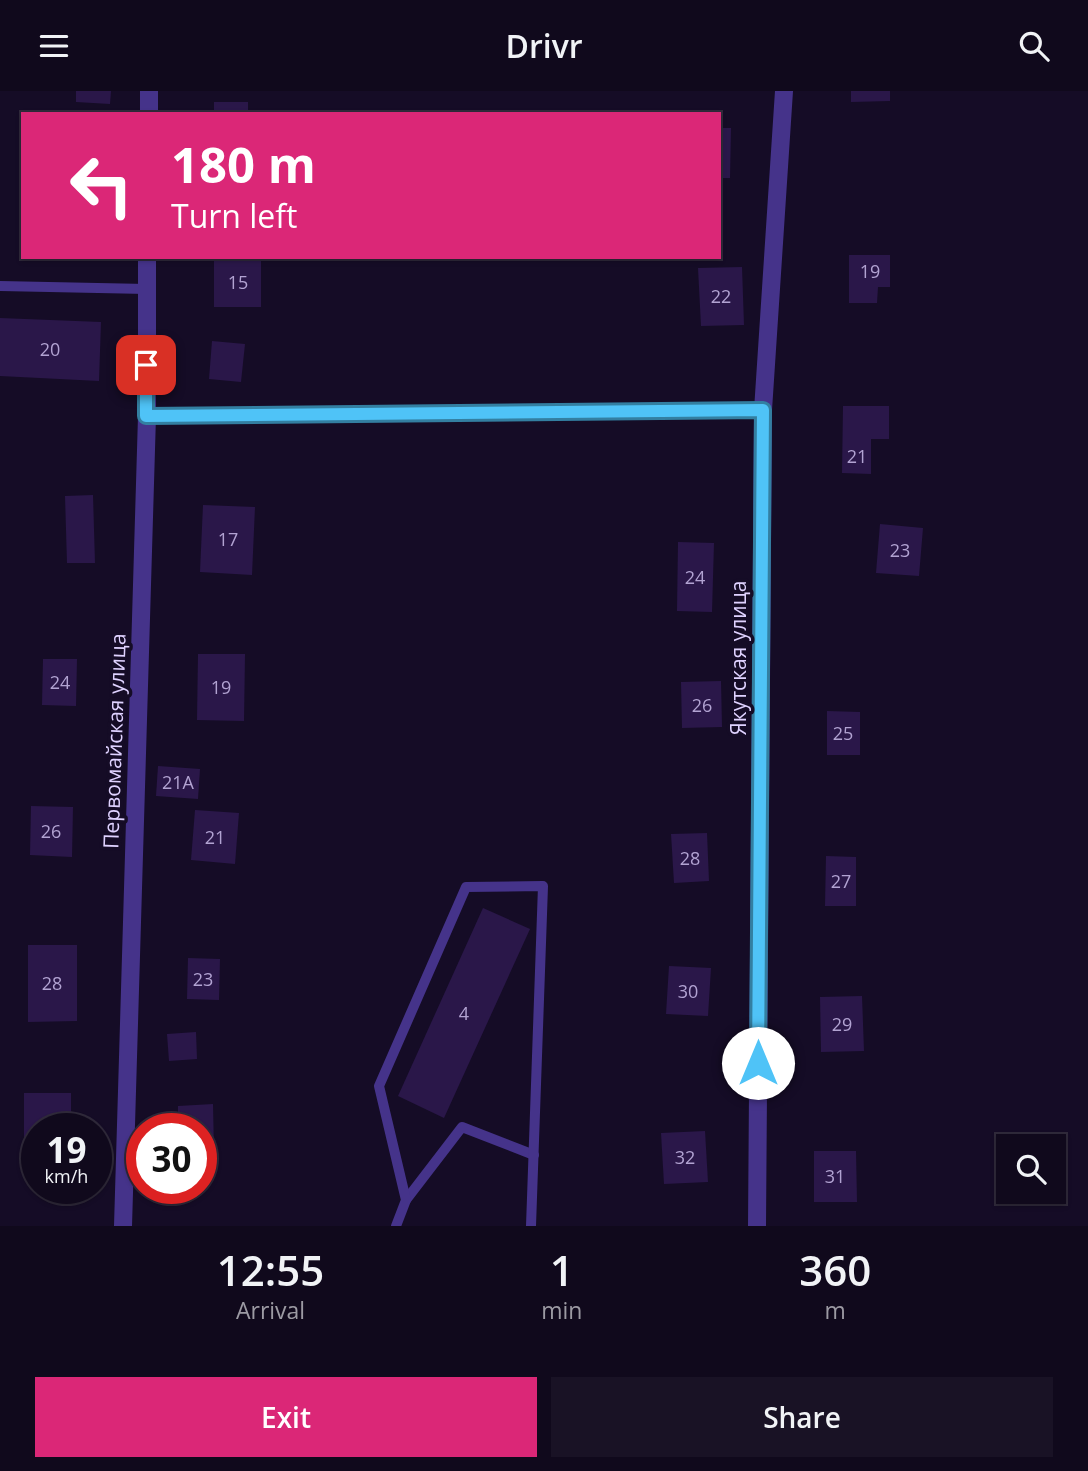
<!DOCTYPE html>
<meta charset="utf-8">
<style>
:root{--surface:#10091c;--page:#191225;--text:#f1f3f6;--muted:#9c9aa3;--line:#302a3b;--accent:#db2777}
body{margin:0;font-family:"Open Sans",sans-serif;background:var(--page);color:var(--text);height:100vh;display:flex;flex-direction:column;font-size:26px;white-space:nowrap}
*{box-sizing:border-box;margin:0}
p{font-size:23px;color:var(--muted)}
.icon{flex:none;width:38px;height:38px;fill:none;stroke:currentColor;stroke-width:2;stroke-linecap:round;stroke-linejoin:round}
.map{position:relative;height:1135px;overflow:hidden}
.details{display:flex;flex-direction:column;background:var(--surface);flex:1}
.details>*{flex:none}
.guide{position:absolute;left:21px;top:21px;width:700px;height:147px;border-radius:0px;box-shadow:0 2px 5px #0004,0 0 0 2px var(--line);background:#db2777;color:#fff;overflow:hidden}
.fabs{position:absolute;left:996px;top:1043px;display:grid;gap:14px}
.fabs a{display:grid;place-items:center;width:70px;height:70px;border-radius:0px;background:var(--surface);box-shadow:0 2px 5px #0004,0 0 0 2px var(--line);font-size:35px}
.speed{position:absolute;left:21px;top:1022px;display:flex;gap:14px;font-size:35px;font-weight:700;text-align:center}
.speed>*{display:grid;place-content:center;width:91px;height:91px;border-radius:50%;background:var(--surface);box-shadow:0 2px 5px #0004,0 0 0 2px var(--line);line-height:1}
.speed small{font-size:18px;font-weight:400}
.speed .limit{border:10px solid #d22;background:#fff;color:#111}
.pin{position:absolute;display:grid;place-items:center;width:60px;height:60px;color:#fff;margin:-30px;border-radius:14px;box-shadow:0 4px 10px #0006}
.me{position:absolute;width:77px;margin:-38px;rotate:0deg;stroke-linejoin:round;filter:drop-shadow(0 0 5px #0008)}
.turn{display:flex;align-items:center;gap:24px;height:147px;padding:0 35px;font-size:32px}
.turn .icon{width:91px;height:91px;stroke-width:2.5}
.turn b{display:block;font-size:49px;line-height:60px}
.eta{display:flex;justify-content:space-evenly;align-items:center;height:119px;text-align:center}
.eta b{font-size:42px;font-weight:600;line-height:49px}
.button{display:flex;gap:14px;margin-top:auto;padding:14px 35px}
.button a{flex:1;height:80px;border-radius:0px;background:var(--accent);color:#fff;font-size:28px;font-weight:600;line-height:80px;text-align:center}
.button a+a{background:var(--page);color:var(--text)}
header{display:flex;justify-content:space-between;align-items:center;height:91px;padding:0 35px;background:var(--surface);font-size:32px;font-weight:600}
.map>svg:first-child{display:block}
.building{fill:#2a1749}
.lines{fill:none;stroke-linecap:round;stroke-linejoin:round}
.service{stroke:#45338a;stroke-width:10}
.minor{stroke:#45338a;stroke-width:18}
.route-casing{stroke:#337fa1;stroke-width:18}
.route{stroke:#4fc3f7;stroke-width:12}
.labels{text-anchor:middle;dominant-baseline:central;stroke-width:7;stroke-linejoin:round;paint-order:stroke}
.number-label{font-size:18px;fill:#b2a3d2}
.street-label{font-size:21px;fill:#dfd2ff;stroke:#150c26}
</style>
<header><svg class="icon" aria-label="menu" viewBox="0 0 24 24"><path d="M4 6h16M4 12h16M4 18h16"/></svg>Drivr<svg class="icon" aria-label="search" viewBox="0 0 24 24"><circle cx="10" cy="10" r="6"/><path d="M15 15l6 6"/></svg></header>
<div class="map">
<svg width="1088" height="1135" viewBox="0 0 1088 1135">
<rect width="100%" height="100%" fill="#150c26"/>
<!-- building -->
<g class="building">
<path d="M76,0H111L110,13L76,11Z"/>
<path d="M851,0H890V10L851,11Z"/>
<rect x="214" y="11" width="34" height="12"/>
<path d="M719,37H731L730,87H719Z"/>
<path d="M849,164H890V196H878L877,212H849Z"/>
<rect x="214" y="166" width="47" height="50"/>
<path d="M742,176L744,234L701,235L698,177Z"/>
<path d="M0,227L101,231L99,290L0,285Z"/>
<path d="M212,250L245,253L241,291L209,288Z"/>
<path d="M843,315H889V348H871V383L842,382Z"/>
<path d="M93,404L95,472H67L65,405Z"/>
<path d="M203,414L255,416L252,484L200,481Z"/>
<path d="M880,433L923,437L919,485L876,482Z"/>
<path d="M678,451L714,452L712,521L677,520Z"/>
<path d="M198,563H245L244,630L197,629Z"/>
<path d="M43,568H77L76,615L42,614Z"/>
<path d="M721,590L722,636L682,637L681,591Z"/>
<path d="M827,620L860,621V664H827Z"/>
<path d="M158,675L200,678L198,708L156,705Z"/>
<path d="M31,715L73,716L72,766L30,764Z"/>
<path d="M195,719L239,722L235,773L191,769Z"/>
<path d="M707,742L709,790L674,792L671,743Z"/>
<path d="M826,765L856,766V815H825Z"/>
<path d="M483,817L530,838L444,1027L398,1005Z"/>
<path d="M28,854H77V930L28,931Z"/>
<path d="M188,867L220,868L219,909L187,908Z"/>
<path d="M669,875L711,877L708,925L666,923Z"/>
<path d="M862,905L864,960L821,961L820,906Z"/>
<path d="M196,941L197,968L169,970L167,943Z"/>
<path d="M24,1002H71V1038H37V1077H24Z"/>
<path d="M213,1013L214,1060L201,1061V1038H178V1015Z"/>
<path d="M705,1040L708,1091L664,1093L661,1042Z"/>
<path d="M814,1060H856L857,1111H814Z"/>
</g>
<g class="lines">
<!-- service -->
<g class="service">
<path d="M0,195L147,198"/>
<path d="M147,325L763,319"/>
<path d="M406,1109L462,1036L534,1064"/>
<path d="M396,1135L406,1109L379,995L466,796L543,795L531,1135"/>
</g>
<!-- minor -->
<g class="minor">
<path d="M149,23V0"/>
<path d="M123,1135L147,325V166"/>
<path d="M757,1135L763,319L784,0"/>
</g>
</g>
<g class="lines">
<!-- route casing -->
<g class="route-casing">
<path id="route" d="M146,274V325L763,319L758,972"/>
</g>
<!-- route -->
<use href="#route" class="route"/>
</g>
<g class="labels">
<!-- number labels -->
<g class="number-label">
<text x="870" y="180">19</text>
<text x="238" y="191">15</text>
<text x="721" y="205">22</text>
<text x="50" y="258">20</text>
<text x="857" y="365">21</text>
<text x="228" y="448">17</text>
<text x="900" y="459">23</text>
<text x="695" y="486">24</text>
<text x="60" y="591">24</text>
<text x="221" y="596">19</text>
<text x="702" y="614">26</text>
<text x="843" y="642">25</text>
<text x="178" y="691">21А</text>
<text x="51" y="740">26</text>
<text x="215" y="746">21</text>
<text x="690" y="767">28</text>
<text x="841" y="790">27</text>
<text x="203" y="888">23</text>
<text x="52" y="892">28</text>
<text x="688" y="900">30</text>
<text x="464" y="922">4</text>
<text x="842" y="933">29</text>
<text x="685" y="1066">32</text>
<text x="835" y="1085">31</text>
</g>
<!-- street labels -->
<g class="street-label">
<text transform="translate(738 567) rotate(-90)">Якутская улица</text>
<text transform="translate(114 650) rotate(-88)">Первомайская улица</text>
</g>
</g>
</svg>
<div class="fabs">
<a><svg class="icon" aria-label="search" viewBox="0 0 24 24"><circle cx="10" cy="10" r="6"/><path d="M15 15l6 6"/></svg></a>
</div>
<div class="speed"><div>19<small>km/h</small></div><div class="limit">30</div></div>
<div class="pin" style="left:146px;top:274px;background:#d93025"><svg class="icon" aria-label="arrive" viewBox="0 0 24 24"><path d="M6 21V4h12l-3 4 3 4H6"/></svg></div>
<svg class="me" style="left:758px;top:972px" viewBox="-20 -20 40 40"><circle r="19" fill="#fff"/><path d="M0-13L10 11 0 6-10 11z" fill="#4fc3f7"/></svg>
<div class="guide">
<div class="turn"><svg class="icon" aria-label="left" viewBox="0 0 24 24"><path d="M17 20v-9H6M10 6l-5 5 5 5"/></svg><div><b>180 m</b>Turn left</div></div>
</div>
</div>
<section class="details">
<div class="eta">
<div><b>12:55</b><p>Arrival</p></div>
<div><b>1</b><p>min</p></div>
<div><b>360</b><p>m</p></div>
</div>
<div class="button"><a>Exit</a><a>Share</a></div>
</section>
